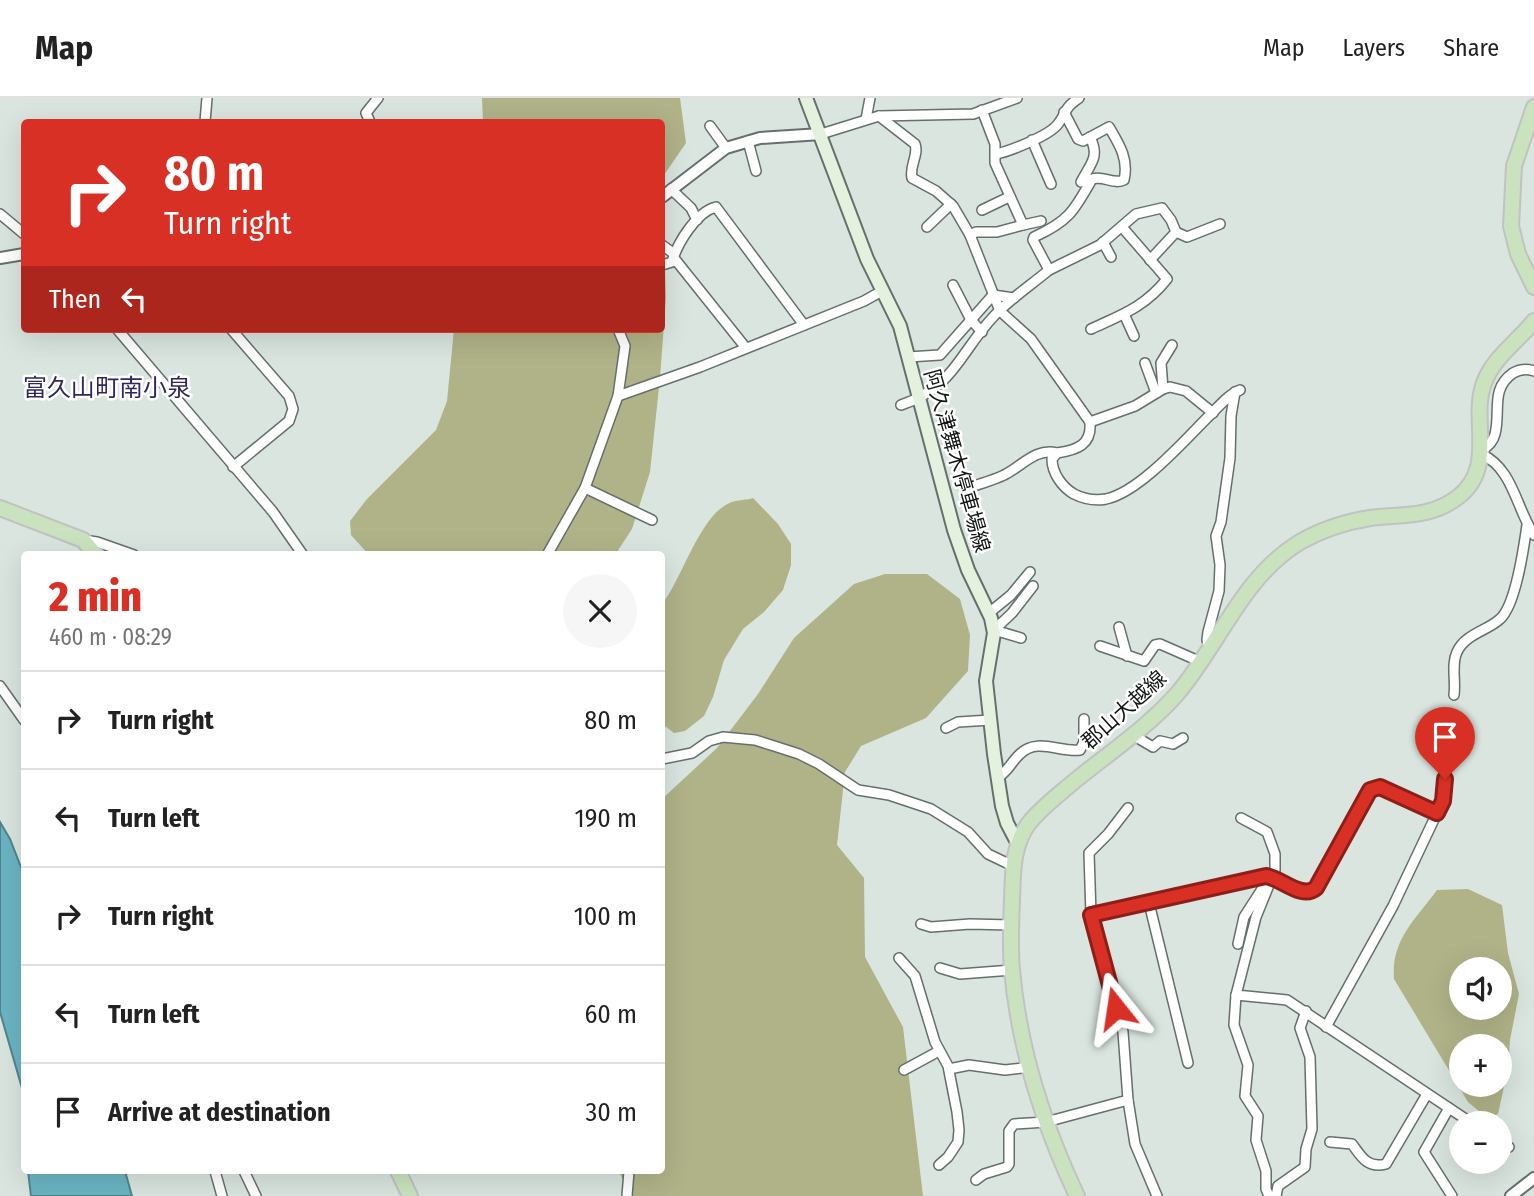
<!DOCTYPE html>
<meta charset="utf-8">
<style>
:root{--surface:#fff;--page:#f6f6f6;--text:#222;--muted:#767676;--line:#e0e0e0;--accent:#d93025}
body{margin:0;font-family:"Fira Sans Condensed","Noto Sans JP",sans-serif;background:var(--page);color:var(--text);height:100vh;display:flex;flex-direction:column;font-size:26px;white-space:nowrap}
*{box-sizing:border-box;margin:0}
p{font-size:23px;color:var(--muted)}
.icon{flex:none;width:38px;height:38px;fill:none;stroke:currentColor;stroke-width:2;stroke-linecap:round;stroke-linejoin:round}
.map{position:relative;flex:1;overflow:hidden}
.details{position:absolute;left:21px;top:453px;width:644px;height:623px;display:flex;flex-direction:column;background:var(--surface);border-radius:7px;box-shadow:0 7px 28px #0002}
.details>*{flex:none}
.banner{position:absolute;left:21px;top:21px;width:644px;height:214px;border-radius:7px;box-shadow:0 7px 28px #0002;background:#d93025;color:#fff;overflow:hidden}
.controls{position:absolute;left:1449px;top:859px;display:grid;gap:14px}
.controls a{display:grid;place-items:center;width:63px;height:63px;border-radius:50%;background:var(--surface);box-shadow:0 7px 28px #0002;font-size:35px}
.pin{position:absolute;display:grid;place-items:center;width:60px;height:60px;color:#fff;margin:-72px -30px;border-radius:50% 50% 50% 0;rotate:-45deg;box-shadow:0 0 7px #0007}
.pin .icon{rotate:45deg}
.me{position:absolute;width:77px;margin:-38px;rotate:345deg;stroke-linejoin:round;filter:drop-shadow(0 0 5px #0008)}
.turn{display:flex;align-items:center;gap:24px;height:147px;padding:0 28px;font-size:32px}
.turn .icon{width:91px;height:91px;stroke-width:2.5}
.turn b{display:block;font-size:49px;line-height:60px}
.then{display:flex;align-items:center;height:66px;padding:0 28px;background:#0003;gap:14px;font-size:26px}
.round{display:grid;place-items:center;flex:none;width:74px;height:74px;border-radius:37px;background:var(--page)}
.headline{display:flex;align-items:center;justify-content:space-between;height:119px;padding:0 28px}
h1{font-size:42px;font-weight:800;line-height:52px;color:var(--accent)}
ul{padding:0;list-style:none}
li{display:flex;align-items:center;gap:21px;height:98px;padding:0 28px;border-top:2px solid var(--line)}
li div{flex:1}
li b{display:block;font-size:26px}
li em{font-style:normal}
header{display:flex;align-items:center;gap:42px;box-sizing:border-box;height:98px;padding:0 35px;background:var(--surface);border-bottom:2px solid var(--line)}
header strong{font-size:33px}
nav{display:flex;gap:38px;margin-inline-start:auto;font-size:24px}
.map>svg:first-child{display:block}
.green{fill:#b0b388;fill-rule:evenodd}
.water{fill:#6bb4c3;stroke:#50858e;stroke-width:2}
.lines{fill:none;stroke-linecap:round;stroke-linejoin:round}
.minor-casing{stroke:#66706b;stroke-width:12}
.tertiary-casing{stroke:#66706b;stroke-width:14}
.secondary-casing{stroke:#66706b;stroke-width:16}
.primary-casing{stroke:#c1c2c2;stroke-width:18}
.minor{stroke:#fff;stroke-width:9}
.tertiary{stroke:#fff;stroke-width:10}
.secondary{stroke:#e5f1df;stroke-width:12}
.primary{stroke:#cae3be;stroke-width:14}
.route-casing{stroke:#8d1f18;stroke-width:18}
.route{stroke:#d93025;stroke-width:12}
.labels{text-anchor:middle;dominant-baseline:central;stroke-width:5;stroke-linejoin:round;paint-order:stroke}
.street-label{font-size:21px;fill:#121614;stroke:#fff}
.quarter-label{font-size:24px;fill:#322661;stroke:#fff}
</style>
<header>
<strong>Map</strong>
<nav><a>Map</a><a>Layers</a><a>Share</a></nav>
</header>
<div class="map">
<svg width="1534" height="1098" viewBox="0 0 1534 1098">
<rect width="100%" height="100%" fill="#dae5df"/>
<!-- green -->
<g class="green">
<path d="M482,0H680L686,45L662,80L666,199L660,280L650,374L632,431L615,457H369L351,437L350,423L367,401L436,332L447,303L454,231H662V24H483Z"/>
<path d="M753,400L778,426L791,446V467L783,492L764,514L743,531L724,562L713,599L704,618L685,633L674,635L662,626V506C683,480 700,415 732,404C738,402 747,402 753,400Z"/>
<path d="M885,476H927L960,501L970,537L968,573L926,620L861,648L845,674L837,747L864,780L865,859L903,929L923,1098H633L618,1073H662V701L717,650L758,596L794,540L854,486Z"/>
<path d="M1468,791L1502,807L1508,855L1519,896L1510,942L1508,971L1498,1016L1487,1020L1468,1004L1394,881C1391,842 1415,822 1437,792ZM1461,872H1500V910H1461ZM1500,948V987H1461V948Z"/>
</g>
<!-- water -->
<g class="water">
<path d="M0,724L10,741L24,777V997L0,914Z"/>
<path d="M28,1073H125L132,1098H31Z"/>
</g>
<g class="lines">
<!-- minor casing -->
<g class="minor-casing">
<g id="minor">
<path d="M982,12L995,46V65L1023,127L1041,123"/>
<path d="M879,18L915,46C919,57 909,68 912,80L936,93L953,108L970,137L1000,213L1031,241L1090,324C1092,347 1077,352 1057,355L1052,361C1052,375 1062,389 1074,396C1084,401 1095,403 1106,401C1139,394 1183,344 1207,320C1217,311 1227,297 1240,292"/>
<path d="M866,21L870,0"/>
<path d="M205,24L207,0"/>
<path d="M370,24L366,15L378,0"/>
<path d="M710,28L726,50"/>
<path d="M821,36L879,18L973,16L1017,0"/>
<path d="M1032,42L1051,86"/>
<path d="M748,43L756,73"/>
<path d="M996,56C1010,53 1049,38 1058,26C1068,13 1063,11 1079,0"/>
<path d="M1081,84C1091,65 1100,59 1090,39"/>
<path d="M671,91L691,110L697,122"/>
<path d="M982,112L1009,99"/>
<path d="M0,116L24,136"/>
<path d="M927,129L951,106"/>
<path d="M1176,134L1187,139L1220,126"/>
<path d="M970,137L976,134H997L1023,127"/>
<path d="M1103,144L1111,159"/>
<path d="M662,147L673,155"/>
<path d="M674,160L746,250"/>
<path d="M662,167L672,164C677,146 696,114 716,109L804,227"/>
<path d="M1049,172L1100,147L1136,116L1162,110L1171,122L1176,134L1150,162"/>
<path d="M953,187L971,222L982,234"/>
<path d="M1124,216L1134,238"/>
<path d="M117,231L273,414L303,457"/>
<path d="M231,231L289,298L293,311L289,323L233,369"/>
<path d="M1091,231C1121,217 1145,209 1167,181L1122,129"/>
<path d="M908,259L940,257L993,197L1014,200"/>
<path d="M1145,265L1156,295"/>
<path d="M1163,291L1161,265L1172,247"/>
<path d="M618,298L700,269L864,203L882,193"/>
<path d="M901,307C955,289 959,255 994,218C1010,201 1031,187 1049,172L1033,142L1034,139C1069,123 1074,113 1092,81C1103,77 1114,87 1124,82C1129,61 1119,46 1109,29L1083,43L1078,41L1064,14"/>
<path d="M1090,324L1135,308L1163,291L1170,289L1186,293L1213,315"/>
<path d="M1482,352C1489,348 1493,344 1495,336C1501,313 1490,291 1513,275C1520,271 1526,270 1534,273"/>
<path d="M1481,356C1513,370 1516,410 1534,437"/>
<path d="M977,387C986,384 996,381 1004,377C1021,369 1036,349 1057,355"/>
<path d="M585,390L652,422"/>
<path d="M83,442L97,444L134,457"/>
<path d="M547,457L585,390L618,298L625,248L618,231"/>
<path d="M989,515L1011,497L1030,474"/>
<path d="M1119,529L1127,558"/>
<path d="M994,532L1012,515L1033,488"/>
<path d="M994,532L1021,540"/>
<path d="M1100,548L1144,563L1155,547L1160,546L1201,564"/>
<path d="M1209,549L1207,542L1208,534L1219,493L1220,467L1216,438L1221,424L1230,360L1231,318L1235,294"/>
<path d="M0,588L24,622"/>
<path d="M1454,597C1456,583 1451,566 1457,554C1465,536 1487,533 1500,521C1516,507 1524,448 1527,427"/>
<path d="M946,630L958,624L991,622"/>
<path d="M1131,636L1153,649L1160,643L1173,646L1183,640"/>
<path d="M662,661L692,655L709,643L723,639L755,642L774,648L799,656L819,666L858,692L889,697L931,711L968,734L988,756L1013,768"/>
<path d="M997,680C1008,674 1011,664 1020,656C1037,639 1061,655 1080,652L1084,644V621"/>
<path d="M1437,715L1444,696V652L1457,623"/>
<path d="M1241,720L1267,734L1275,756V772L1256,819L1236,897L1287,902L1449,1010L1424,1054L1452,1098"/>
<path d="M1149,805L1188,965"/>
<path d="M1091,817L1089,755L1108,736L1128,710"/>
<path d="M921,826L931,829L970,826L1011,827"/>
<path d="M1238,846L1244,819L1264,788"/>
<path d="M899,860L915,878L935,944L948,968L957,1014L959,1032L958,1044L948,1059L939,1067"/>
<path d="M940,870L960,876L1012,872"/>
<path d="M1236,897L1234,927L1248,967L1245,998L1258,1018L1256,1042L1266,1073V1091L1269,1098"/>
<path d="M949,971L969,967L1005,972L1031,969"/>
<path d="M904,972L939,953"/>
<path d="M1449,1010L1473,1026"/>
<path d="M1500,1043L1509,1049"/>
<path d="M1330,1044L1352,1046C1361,1058 1367,1071 1386,1066L1427,996"/>
<path d="M215,1073L222,1098"/>
<path d="M244,1073L256,1098"/>
<path d="M976,1082L984,1076L1007,1069L1009,1066V1033L1014,1026L1046,1024L1128,1002"/>
<path d="M627,1098L629,1073"/>
<path d="M1157,1098L1135,1046L1128,1002L1123,934L1091,817L1266,778C1282,780 1295,796 1311,794L1318,786L1370,693L1380,689L1437,715L1393,808L1326,929"/>
<path d="M1276,1098L1278,1088L1305,1069L1306,1051L1312,1031L1310,959L1300,930L1306,913"/>
</g>
</g>
<!-- tertiary casing -->
<g class="tertiary-casing">
<g id="tertiary">
<path d="M662,99L726,50L760,40L821,36"/>
<path d="M0,160L24,156"/>
<path d="M1511,1098L1534,1080"/>
</g>
</g>
<!-- secondary casing -->
<g class="secondary-casing">
<path id="secondary" d="M806,0L867,161L900,228L954,432L968,472L991,520L994,535L986,583L994,656L1002,708L1007,725L1018,746"/>
</g>
<!-- primary casing -->
<g class="primary-casing">
<g id="primary">
<path d="M1534,9L1514,68L1511,128L1518,156L1534,189"/>
<path d="M0,410L83,442L96,457"/>
<path d="M398,1073L410,1098"/>
<path d="M1077,1098C1044,1028 1019,950 1012,872C1010,849 1011,825 1012,802C1013,775 1012,748 1029,725C1041,710 1057,698 1071,686C1106,657 1147,630 1177,596C1219,547 1242,479 1300,444C1321,432 1345,424 1370,420C1402,416 1431,420 1458,399C1497,369 1470,322 1484,285C1493,260 1517,244 1534,223"/>
</g>
</g>
<!-- minor -->
<use href="#minor" class="minor"/>
<!-- tertiary -->
<use href="#tertiary" class="tertiary"/>
<!-- secondary -->
<use href="#secondary" class="secondary"/>
<!-- primary -->
<use href="#primary" class="primary"/>
</g>
<g class="lines">
<!-- route casing -->
<g class="route-casing">
<path id="route" d="M1116,910L1091,817L1266,778C1281,780 1302,802 1316,790L1370,692L1380,689L1437,715L1443,703L1445,681"/>
</g>
<!-- route -->
<use href="#route" class="route"/>
</g>
<g class="labels">
<!-- street labels -->
<g class="street-label">
<text transform="translate(957 363) rotate(74)">阿久津舞木停車場線</text>
<text transform="translate(1124 612) rotate(-42)">郡山大越線</text>
</g>
<!-- quarter labels -->
<g class="quarter-label">
<text x="107" y="290">富久山町南小泉</text>
</g>
</g>
</svg>
<div class="controls">
<a><svg class="icon" aria-label="sound" viewBox="0 0 24 24"><path d="M4 9h4l5-4v14l-5-4H4zM17 9q2 3 0 6"/></svg></a>
<a>+</a>
<a>−</a>
</div>
<div class="pin" style="left:1445px;top:681px;background:#d93025"><svg class="icon" aria-label="arrive" viewBox="0 0 24 24"><path d="M6 21V4h12l-3 4 3 4H6"/></svg></div>
<svg class="me" style="left:1116px;top:910px" viewBox="-20 -20 40 40"><path d="M0-17L14 15 0 8-14 15z" fill="#d93025" stroke="#fff" stroke-width="4"/></svg>
<div class="banner">
<div class="turn"><svg class="icon" aria-label="right" viewBox="0 0 24 24"><path d="M7 20v-9h11M14 6l5 5-5 5"/></svg><div><b>80 m</b>Turn right</div></div>
<div class="then">Then<svg class="icon" aria-label="left" viewBox="0 0 24 24"><path d="M17 20v-9H6M10 6l-5 5 5 5"/></svg></div>
</div>
<section class="details">
<div class="headline"><div><h1>2 min</h1><p>460 m · 08:29</p></div><a class="round"><svg class="icon" aria-label="close" viewBox="0 0 24 24"><path d="M6 6l12 12M18 6L6 18"/></svg></a></div>
<ul>
<li><svg class="icon" aria-label="right" viewBox="0 0 24 24"><path d="M7 20v-9h11M14 6l5 5-5 5"/></svg><div><b>Turn right</b></div><em>80 m</em></li>
<li><svg class="icon" aria-label="left" viewBox="0 0 24 24"><path d="M17 20v-9H6M10 6l-5 5 5 5"/></svg><div><b>Turn left</b></div><em>190 m</em></li>
<li><svg class="icon" aria-label="right" viewBox="0 0 24 24"><path d="M7 20v-9h11M14 6l5 5-5 5"/></svg><div><b>Turn right</b></div><em>100 m</em></li>
<li><svg class="icon" aria-label="left" viewBox="0 0 24 24"><path d="M17 20v-9H6M10 6l-5 5 5 5"/></svg><div><b>Turn left</b></div><em>60 m</em></li>
<li><svg class="icon" aria-label="arrive" viewBox="0 0 24 24"><path d="M6 21V4h12l-3 4 3 4H6"/></svg><div><b>Arrive at destination</b></div><em>30 m</em></li>
</ul>
</section>
</div>
